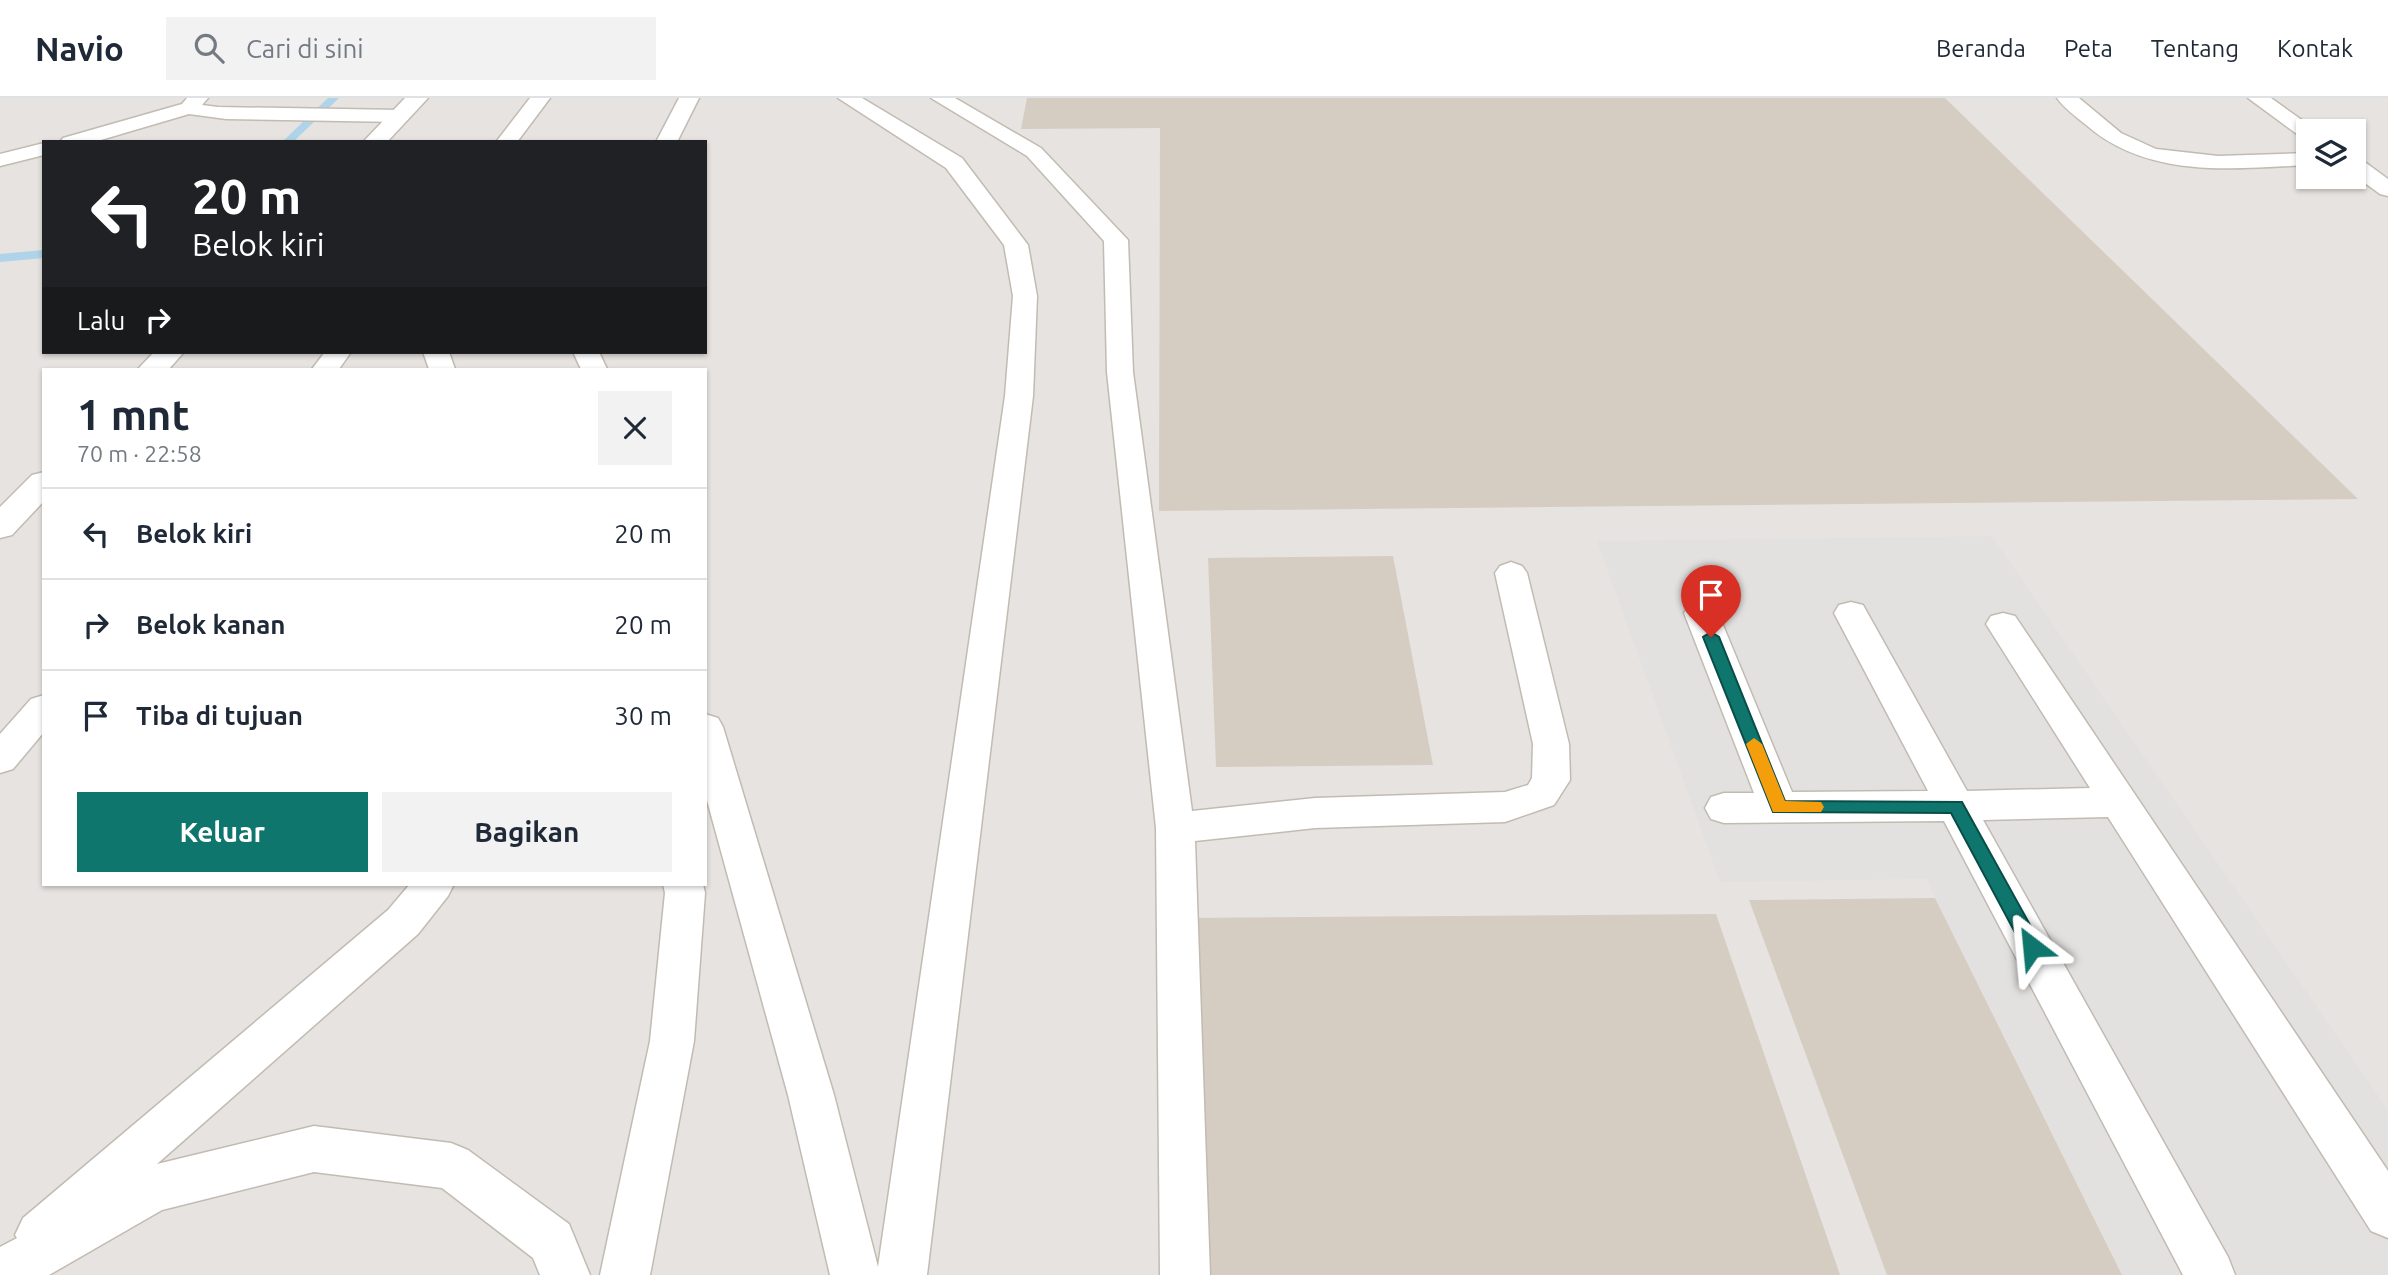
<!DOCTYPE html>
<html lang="id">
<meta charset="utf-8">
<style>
:root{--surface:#fff;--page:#f2f2f3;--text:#1f2937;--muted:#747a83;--line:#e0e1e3;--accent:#0f766e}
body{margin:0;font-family:Ubuntu,sans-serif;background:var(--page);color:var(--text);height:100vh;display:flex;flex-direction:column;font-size:26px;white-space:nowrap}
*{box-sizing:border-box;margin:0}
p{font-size:23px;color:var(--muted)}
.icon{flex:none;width:38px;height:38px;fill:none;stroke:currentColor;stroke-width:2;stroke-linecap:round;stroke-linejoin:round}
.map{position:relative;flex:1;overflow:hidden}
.side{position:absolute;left:42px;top:270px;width:665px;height:518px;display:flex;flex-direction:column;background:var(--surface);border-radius:0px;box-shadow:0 2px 5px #0004}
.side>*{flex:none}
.guide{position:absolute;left:42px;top:42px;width:665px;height:214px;border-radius:0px;box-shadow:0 2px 5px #0004;background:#202124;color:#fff;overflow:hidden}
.buttons{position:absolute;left:2296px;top:21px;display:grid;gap:14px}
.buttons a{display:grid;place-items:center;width:70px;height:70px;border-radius:0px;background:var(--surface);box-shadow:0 2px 5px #0004;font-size:35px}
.pin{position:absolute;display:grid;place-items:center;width:60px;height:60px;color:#fff;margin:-72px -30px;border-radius:50% 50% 50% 0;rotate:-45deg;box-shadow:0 0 7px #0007}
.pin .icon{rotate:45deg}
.me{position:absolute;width:77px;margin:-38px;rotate:331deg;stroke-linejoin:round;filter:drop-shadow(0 0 5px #0008)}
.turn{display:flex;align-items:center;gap:24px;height:147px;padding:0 35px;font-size:32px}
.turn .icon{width:91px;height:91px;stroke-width:2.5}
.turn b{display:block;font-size:49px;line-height:60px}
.then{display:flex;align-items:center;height:66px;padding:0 35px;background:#0003;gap:14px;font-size:26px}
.round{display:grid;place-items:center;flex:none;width:74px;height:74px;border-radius:0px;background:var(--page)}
.summary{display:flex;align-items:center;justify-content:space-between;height:119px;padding:0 35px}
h1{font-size:42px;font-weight:700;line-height:52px}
.primary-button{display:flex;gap:14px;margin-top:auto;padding:14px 35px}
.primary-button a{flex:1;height:80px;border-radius:0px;background:var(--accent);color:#fff;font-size:28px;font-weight:700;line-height:80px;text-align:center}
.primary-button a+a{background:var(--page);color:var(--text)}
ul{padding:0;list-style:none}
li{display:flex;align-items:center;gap:21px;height:91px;padding:0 35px;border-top:2px solid var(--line)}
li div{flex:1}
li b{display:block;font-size:26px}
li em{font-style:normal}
header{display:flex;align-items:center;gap:42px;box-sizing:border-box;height:98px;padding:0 35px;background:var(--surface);border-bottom:2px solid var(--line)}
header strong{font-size:33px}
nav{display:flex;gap:38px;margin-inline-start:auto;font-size:24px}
.search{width:490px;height:63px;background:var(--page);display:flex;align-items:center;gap:18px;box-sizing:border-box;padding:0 24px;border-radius:0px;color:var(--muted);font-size:26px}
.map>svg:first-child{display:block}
.industrial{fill:#e7e3e0;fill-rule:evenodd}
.parking{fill:#e3e1df}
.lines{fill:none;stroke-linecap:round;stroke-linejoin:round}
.stream{fill:#afd4e9;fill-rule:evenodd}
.building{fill:#d5cdc2}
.lane-casing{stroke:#c2bbb2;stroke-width:3}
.street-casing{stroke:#c2bbb2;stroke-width:3}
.lane{fill:#fff;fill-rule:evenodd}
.street{fill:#fff;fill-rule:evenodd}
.route{fill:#0f766e;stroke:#0a4d48;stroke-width:2}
.slow{fill:#f59e0b}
</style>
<header>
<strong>Navio</strong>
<div class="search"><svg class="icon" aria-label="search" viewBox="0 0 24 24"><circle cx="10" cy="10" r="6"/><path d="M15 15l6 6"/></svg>Cari di sini</div>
<nav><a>Beranda</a><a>Peta</a><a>Tentang</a><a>Kontak</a></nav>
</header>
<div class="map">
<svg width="2388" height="1177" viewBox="0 0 2388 1177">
<rect width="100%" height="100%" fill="#f4f1eb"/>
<!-- industrial -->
<path class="industrial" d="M0,0H2388V1177H0ZM2308,33H2354V79H2308ZM44,44H705V254H44ZM44,271H705V786H44Z"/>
<!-- parking -->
<path class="parking" d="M1992,438L2388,1012V1177H2122L1926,781L1720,784L1597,443Z"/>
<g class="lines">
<!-- stream -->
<g class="stream">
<path d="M328,0H339L293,44H282Z"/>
<path d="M44,152V160L0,164V156Z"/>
</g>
</g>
<!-- building -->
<g class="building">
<path d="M1027,0H1945L2358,401L1159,413L1160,30L1021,31Z"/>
<path d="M1393,458L1433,667L1216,669L1208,460Z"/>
<path d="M1935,800L2122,1177H1887L1749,802Z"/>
<path d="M1716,816L1840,1177H1188L1185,820Z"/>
</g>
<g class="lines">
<!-- lane casing -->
<g class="lane-casing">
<g id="lane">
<path d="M187,0H208L202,7L218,9L400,12L407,14L410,18L407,22L400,24L226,21L189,16L94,44H60L63,40L182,6Z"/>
<path d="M530,0H550L517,44H496Z"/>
<path d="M679,0H699L677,44H656Z"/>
<path d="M838,0H862L962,60L1028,147L1037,198L1033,298L927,1177H830L788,997L705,695V616L718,620L723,629L834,997L878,1169L1005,298L1013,198L1004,147L946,70Z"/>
<path d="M931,0H955L1041,50L1128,142L1133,274L1192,713L1315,700L1505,694L1528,687L1532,680L1533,646L1495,475L1500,468L1511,464L1522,468L1527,475L1569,646L1570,682L1554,707L1505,724L1315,730L1195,743L1210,1177H1160L1156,730L1107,274L1104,143L1027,58Z"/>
<path d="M2057,0H2079L2121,35L2156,51L2218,58L2308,55V67C2231,71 2147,81 2085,26C2075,18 2064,10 2057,0Z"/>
<path d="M2248,0H2271L2317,33H2308V41L2301,39Z"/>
<path d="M44,45V57L0,68V56Z"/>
<path d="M2354,61L2362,62L2388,81V98L2380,96L2354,77Z"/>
<path d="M325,254H351L339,271H312Z"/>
<path d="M423,254H449L455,271H429Z"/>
<path d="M573,254H599L607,271H581Z"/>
<path d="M1701,504L1713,507L1718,515L1792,694L1928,693L1834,515L1839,507L1851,504L1863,507L1967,693L2090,690L1986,526L1991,518L2003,515L2015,518L2388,1073V1140L2371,1133L2108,719L1983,722L2228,1159L2235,1177H2183L1944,723L1724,725L1711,721L1705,710L1711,699L1724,695H1754L1684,515L1689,507Z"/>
<path d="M44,597V634L13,671L0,675V636L31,601Z"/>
<path d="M410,786H454L448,798L418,836L157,1066L314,1028L451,1045L468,1052L569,1126L590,1177H540L533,1160L442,1090L314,1074L162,1112L49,1177H0V1149L17,1140L15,1137L23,1120L388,812Z"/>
<path d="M663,786H703L705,795L694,943L650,1177H600L650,943L665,795Z"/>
</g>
</g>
<!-- street casing -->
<g class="street-casing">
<g id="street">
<path d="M405,0H428L387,44H363Z"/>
<path d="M154,254H184L169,271H138Z"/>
<path d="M44,374V403L12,437L0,440V409L32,377Z"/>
</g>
</g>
<!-- lane -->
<use href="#lane" class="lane"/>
<!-- street -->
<use href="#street" class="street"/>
</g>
<!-- route -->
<path class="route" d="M1711,534L1719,539L1785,703L1962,704L2039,843L2042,849L2039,855L2032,857L2026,855L1951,715L1773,714L1703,539Z"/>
<!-- slow -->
<path class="slow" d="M1754,640L1762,646L1785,703L1821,704L1824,709L1821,714H1773L1746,646Z"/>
</svg>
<div class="buttons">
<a><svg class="icon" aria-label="layers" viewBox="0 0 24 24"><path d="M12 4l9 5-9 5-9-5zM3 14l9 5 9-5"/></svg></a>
</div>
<div class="pin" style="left:1711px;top:539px;background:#d93025"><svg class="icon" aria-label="arrive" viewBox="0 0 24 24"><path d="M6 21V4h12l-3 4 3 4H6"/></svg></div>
<svg class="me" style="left:2032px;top:849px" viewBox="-20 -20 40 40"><path d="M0-17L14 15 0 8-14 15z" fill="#0f766e" stroke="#fff" stroke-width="4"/></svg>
<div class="guide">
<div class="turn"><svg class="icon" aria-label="left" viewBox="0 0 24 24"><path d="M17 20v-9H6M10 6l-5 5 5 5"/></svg><div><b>20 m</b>Belok kiri</div></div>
<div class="then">Lalu<svg class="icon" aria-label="right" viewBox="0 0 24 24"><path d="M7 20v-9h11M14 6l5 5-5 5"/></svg></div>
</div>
<section class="side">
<div class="summary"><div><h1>1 mnt</h1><p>70 m · 22:58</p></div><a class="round"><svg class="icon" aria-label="close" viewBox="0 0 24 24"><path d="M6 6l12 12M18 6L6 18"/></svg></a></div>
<ul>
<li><svg class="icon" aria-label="left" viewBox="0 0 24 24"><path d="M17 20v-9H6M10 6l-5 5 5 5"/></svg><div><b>Belok kiri</b></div><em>20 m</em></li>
<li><svg class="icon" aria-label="right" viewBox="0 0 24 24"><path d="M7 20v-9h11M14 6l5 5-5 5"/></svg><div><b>Belok kanan</b></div><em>20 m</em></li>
<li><svg class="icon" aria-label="arrive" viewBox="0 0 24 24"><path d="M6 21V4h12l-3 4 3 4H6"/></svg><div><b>Tiba di tujuan</b></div><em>30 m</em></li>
</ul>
<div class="primary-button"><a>Keluar</a><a>Bagikan</a></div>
</section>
</div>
